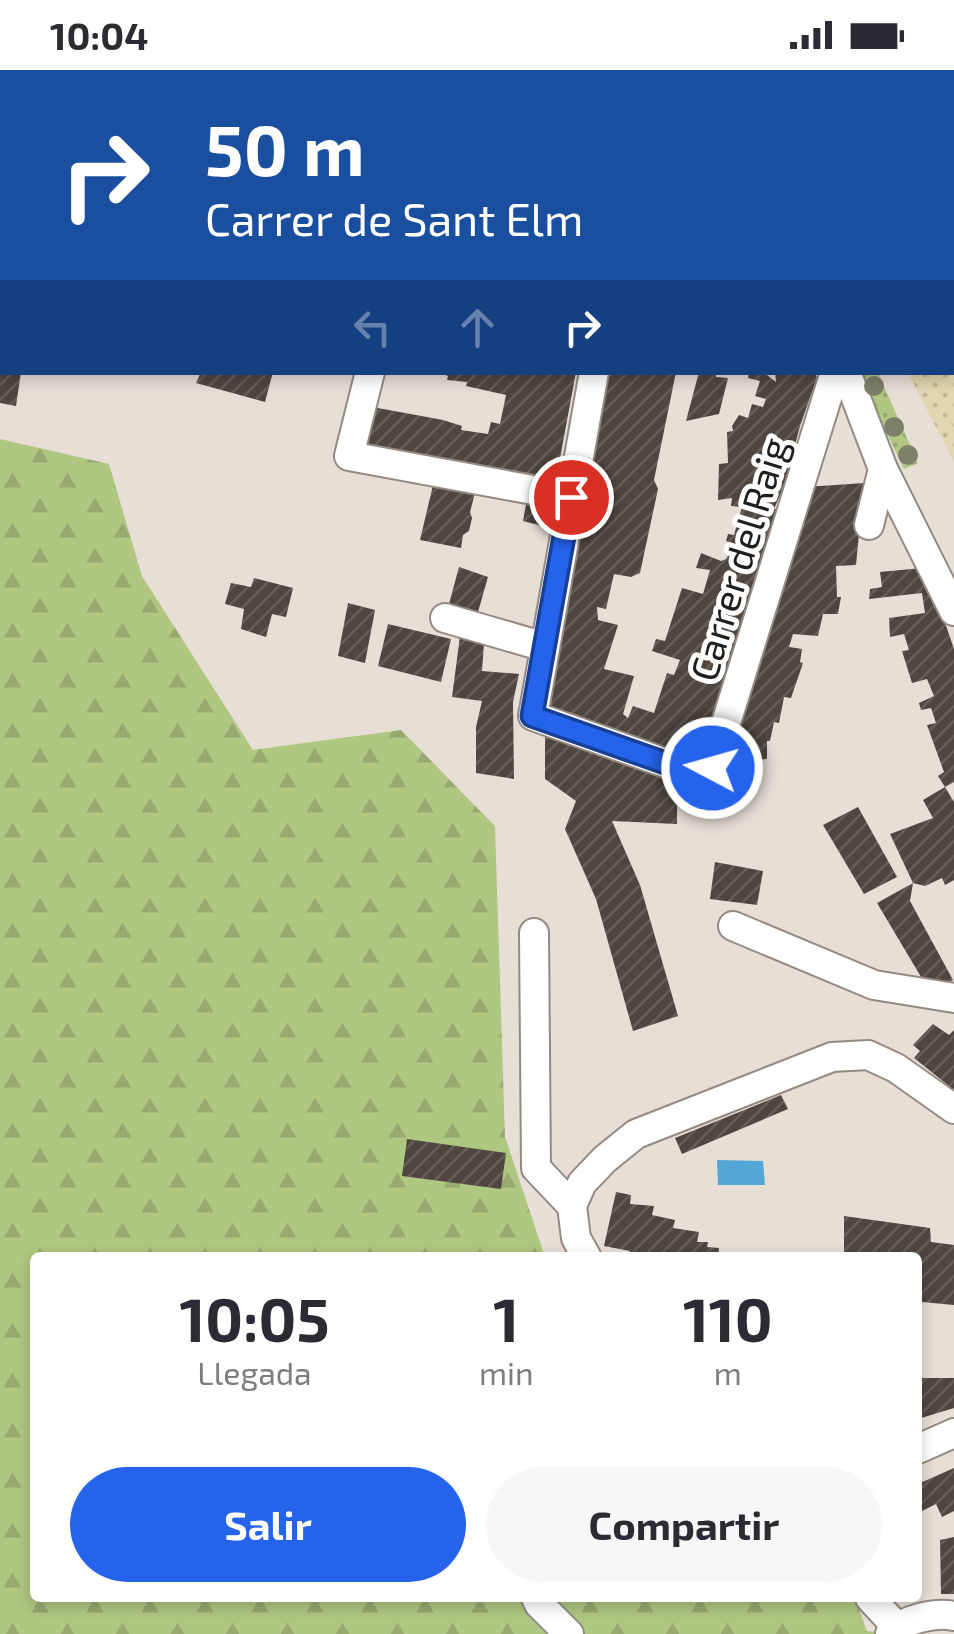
<!DOCTYPE html>
<html lang="es">
<style>
:root{--surface:#fff;--page:#f7f7f7;--text:#2b2b33;--muted:#7c7c81;--accent:#2563eb}
body{margin:0;font-family:"Exo 2",sans-serif;background:var(--page);color:var(--text);height:100vh;display:flex;flex-direction:column;font-size:38px;white-space:nowrap}
*{box-sizing:border-box;margin:0}
p{font-size:32px;color:var(--muted)}
.icon{flex:none;width:55px;height:55px;fill:none;stroke:currentColor;stroke-width:2;stroke-linecap:round;stroke-linejoin:round}
.map{position:relative;flex:1;overflow:hidden}
.details{position:absolute;left:30px;top:1182px;width:892px;height:350px;display:flex;flex-direction:column;background:var(--surface);border-radius:10px;box-shadow:0 5px 15px #0003}
.details>*{flex:none}
.top-card{position:absolute;left:0px;top:0px;width:955px;height:305px;box-shadow:0 5px 15px #0003;background:#1a4fa0;color:#fff;overflow:hidden}
.pin{position:absolute;display:grid;place-items:center;width:85px;height:85px;color:#fff;margin:-42px;border:5px solid #fff;border-radius:50%;box-shadow:0 2px 10px #0007}
.me{position:absolute;width:110px;margin:-55px;rotate:276deg;stroke-linejoin:round;filter:drop-shadow(0 0 8px #0008)}
.turn{display:flex;align-items:center;gap:35px;height:210px;padding:0 40px;font-size:45px}
.turn .icon{width:130px;height:130px;stroke-width:2.5}
.turn b{display:block;font-size:70px;line-height:85px}
.lanes{display:flex;align-items:center;height:95px;padding:0 40px;background:#0003;justify-content:center;gap:50px;direction:ltr}
.lanes .off{opacity:.35}
.eta{display:flex;justify-content:space-evenly;align-items:center;height:170px;text-align:center}
.eta b{font-size:60px;font-weight:700;line-height:70px}
.action{display:flex;gap:20px;margin-top:auto;padding:20px 40px}
.action a{flex:1;height:115px;border-radius:60px;background:var(--accent);color:#fff;font-size:40px;font-weight:700;line-height:115px;text-align:center}
.action a+a{background:var(--page);color:var(--text)}
.status{display:flex;justify-content:space-between;align-items:center;height:70px;padding:0 50px;background:var(--surface);direction:ltr}
.status svg{height:28px;fill:currentColor}
.map>svg:first-child{display:block}
.grass{fill:url(#grass-dots)}
.forest{fill:url(#forest-firs)}
.sand{fill:url(#sand-dots)}
.water{fill:#53a7d6}
.building{fill:url(#building-hatch)}
.lines{fill:none;stroke-linecap:round;stroke-linejoin:round}
.minor-casing{stroke:#938b83;stroke-width:32}
.major-casing{stroke:#fff;stroke-width:38}
.minor{stroke:#fff;stroke-width:28}
.major{stroke:#b5f1ec;stroke-width:32}
.tree{fill:#7e7f69}
.route-casing{stroke:#184099;stroke-width:25}
.route{stroke:#2563eb;stroke-width:18}
.labels{text-anchor:middle;dominant-baseline:central;stroke-width:10;stroke-linejoin:round;paint-order:stroke}
.street-label{font-size:38px;fill:#201d1a;stroke:#fff}
</style>
<div class="status"><b>10:04</b><svg viewBox="0 0 49 12"><path d="M0 12V9h3v3zM5 12V6h3v6zM10 12V3h3v9zM15 12V0h3v12zM26 1h20v11H26zM47 4h2v5h-2z"/></svg></div>
<div class="map">
<svg width="954" height="1564" viewBox="0 0 954 1564">
<defs>
<pattern id="grass-dots" width="8" height="8" patternUnits="userSpaceOnUse" patternTransform="scale(2.5)"><rect width="8" height="8" fill="#b0c782"/><path d="M2 2h.1M6 6h.1" fill="none" stroke="#97aa70" stroke-width="1.8" stroke-linecap="round"/></pattern>
<pattern id="forest-firs" width="22" height="20" patternUnits="userSpaceOnUse" patternTransform="scale(2.5)"><rect width="22" height="20" fill="#b0c782"/><path d="M5 1l3.5 6h-7zM16 11l3.5 6h-7z" fill="#97aa70"/></pattern>
<pattern id="sand-dots" width="8" height="8" patternUnits="userSpaceOnUse" patternTransform="scale(2.5)"><rect width="8" height="8" fill="#e0d6b1"/><path d="M2 2h.1M6 6h.1" fill="none" stroke="#c0b798" stroke-width="1.8" stroke-linecap="round"/></pattern>
<pattern id="building-hatch" width="6" height="6" patternUnits="userSpaceOnUse" patternTransform="scale(2.5)"><rect width="6" height="6" fill="#4f4640"/><path d="M-1 1l2-2M0 6l6-6M5 7l2-2" fill="none" stroke="#655d58"/></pattern>
</defs>
<rect width="100%" height="100%" fill="#e7ded6"/>
<!-- grass -->
<path class="grass" d="M858,303H878L918,393L904,399Z"/>
<!-- forest -->
<path class="forest" d="M0,369L109,394L142,506L253,680L401,660L495,756L505,1067L545,1187L35,1188V1528H855L867,1561L897,1564H0Z"/>
<!-- sand -->
<path class="sand" d="M913,0H954V392L908,303L952,302V2H911Z"/>
<!-- water -->
<path class="water" d="M717,1090L763,1091L765,1115H718Z"/>
<!-- building -->
<g class="building">
<path d="M0,302H21L16,336L0,333Z"/>
<path d="M201,302H273L265,332L196,313Z"/>
<path d="M437,302H576L556,410L455,394L357,374L367,336L443,350L462,356L461,360L488,364L491,352L500,354L506,325L466,316L467,312L447,310L448,306Z"/>
<path d="M607,302H676L654,410L658,419L640,503L631,507L614,504L606,539L597,537L598,550L618,555L604,599L634,606L623,644L628,648L633,636L654,643L667,603L674,605L680,590L652,581L656,569L665,571L682,518L703,524L710,500L696,498L701,483L721,491L726,489L735,474L726,471L728,464L734,465L742,437L731,436L732,428L718,430L719,394L728,393L727,362L733,361L732,356L739,345L748,348L752,334L763,337L766,329L755,326L760,311L748,308L749,302H763L776,312L775,302H815L817,308L800,356L784,416L774,439H777L749,538L702,687L692,688L544,637Z"/>
<path d="M699,302H716V307L728,308L719,344L686,351Z"/>
<path d="M434,411L476,419L470,442L472,448L469,461L463,465L461,478L420,470Z"/>
<path d="M864,413L856,495L836,496L837,527H841L838,544H823L818,566L793,564L789,577L802,579L800,592L803,593L791,628L784,627L779,653L774,652L770,671H767V689L725,693L806,417Z"/>
<path d="M527,429L546,433L550,440L546,457L523,451Z"/>
<path d="M459,497L488,507L478,542L449,534Z"/>
<path d="M922,498L941,541L954,579V712L945,717L938,706L944,702L927,655L936,653L931,638L921,640L919,633L934,626L927,609L912,613L902,581L909,580L904,564L890,567L889,548L925,543L922,523L869,529L870,519L882,517L880,502Z"/>
<path d="M254,508L293,518L286,547L272,544L266,567L241,559L244,539L225,534L231,513L251,517Z"/>
<path d="M348,533L375,540L365,593L338,586Z"/>
<path d="M388,554L451,569L441,612L378,596Z"/>
<path d="M460,566L484,573L482,601L519,604L513,632L514,709L476,703V657L482,631L452,627Z"/>
<path d="M545,659L711,705L714,724L677,727V754L612,751L640,815L678,946L633,961L596,829L565,759L576,731L545,709Z"/>
<path d="M945,717L954,732V810L945,815L942,808L925,816L913,813L910,831L953,910L930,922L877,833L913,813L890,764L933,748L923,730Z"/>
<path d="M858,737L897,807L864,824L823,755Z"/>
<path d="M715,792L763,801L757,835L710,829Z"/>
<path d="M933,954L949,965L954,960V1020L914,988L920,981L913,975Z"/>
<path d="M781,1025L788,1039L682,1084L675,1068Z"/>
<path d="M407,1069L506,1083L501,1119L402,1106Z"/>
<path d="M616,1122L631,1125L630,1134L654,1136L652,1145L675,1150L673,1158L699,1162L697,1172H708L707,1177L719,1178L718,1188H635L628,1186L630,1181L604,1176Z"/>
<path d="M844,1146L930,1158L931,1172L954,1175V1235L922,1232L921,1267H918V1188H844Z"/>
<path d="M918,1308H954V1338L918,1349Z"/>
<path d="M954,1398V1441L942,1447L936,1434L918,1443V1414Z"/>
<path d="M954,1467V1524H941L940,1470Z"/>
</g>
<g class="lines">
<!-- minor casing -->
<g class="minor-casing">
<g id="minor">
<path d="M254,0L257,2"/>
<path d="M282,2L285,0"/>
<path d="M496,2V0"/>
<path d="M679,2V0"/>
<path d="M370,302L349,386L571,427"/>
<path d="M594,302L533,646L688,701L712,698L835,302"/>
<path d="M846,302L883,399L954,541"/>
<path d="M869,455L883,399"/>
<path d="M445,548L545,577"/>
<path d="M733,856L874,915L954,928"/>
<path d="M534,863L536,1098L572,1136"/>
<path d="M587,1188L576,1168L572,1136L582,1113L605,1089L636,1064L832,987L868,985L896,998L954,1039"/>
<path d="M918,1379L954,1363"/>
<path d="M536,1528L539,1534L569,1564"/>
<path d="M870,1528L897,1557"/>
<path d="M890,1564C904,1549 935,1542 954,1546"/>
</g>
</g>
<!-- major casing -->
<g class="major-casing">
<g id="major">
<path d="M514,0L519,2"/>
<path d="M862,2L863,0"/>
</g>
</g>
<!-- minor -->
<use href="#minor" class="minor"/>
<!-- major -->
<use href="#major" class="major"/>
</g>
<!-- trees -->
<g class="tree">
<circle cx="874" cy="316" r="10"/>
<circle cx="894" cy="357" r="10"/>
<circle cx="908" cy="385" r="10"/>
</g>
<g class="lines">
<!-- route casing -->
<g class="route-casing">
<path id="route" d="M571,427L532,646L688,701L712,698"/>
</g>
<!-- route -->
<use href="#route" class="route"/>
</g>
<g class="labels">
<!-- street labels -->
<g class="street-label">
<text transform="translate(738 489) rotate(-73)">Carrer del Raig</text>
</g>
</g>
</svg>
<div class="pin" style="left:571px;top:427px;background:#d93025"><svg class="icon" aria-label="arrive" viewBox="0 0 24 24"><path d="M6 21V4h12l-3 4 3 4H6"/></svg></div>
<svg class="me" style="left:712px;top:698px" viewBox="-20 -20 40 40"><circle r="17" fill="#2563eb" stroke="#fff" stroke-width="3"/><path d="M0-11L8 9 0 5-8 9z" fill="#fff"/></svg>
<div class="top-card">
<div class="turn"><svg class="icon" aria-label="right" viewBox="0 0 24 24"><path d="M7 20v-9h11M14 6l5 5-5 5"/></svg><div><b>50 m</b>Carrer de Sant Elm</div></div>
<div class="lanes"><svg class="icon off" aria-label="left" viewBox="0 0 24 24"><path d="M17 20v-9H6M10 6l-5 5 5 5"/></svg><svg class="icon off" aria-label="ahead" viewBox="0 0 24 24"><path d="M12 20V5M6 11l6-6 6 6"/></svg><svg class="icon" aria-label="right" viewBox="0 0 24 24"><path d="M7 20v-9h11M14 6l5 5-5 5"/></svg></div>
</div>
<section class="details">
<div class="eta">
<div><b>10:05</b><p>Llegada</p></div>
<div><b>1</b><p>min</p></div>
<div><b>110</b><p>m</p></div>
</div>
<div class="action"><a>Salir</a><a>Compartir</a></div>
</section>
</div>
